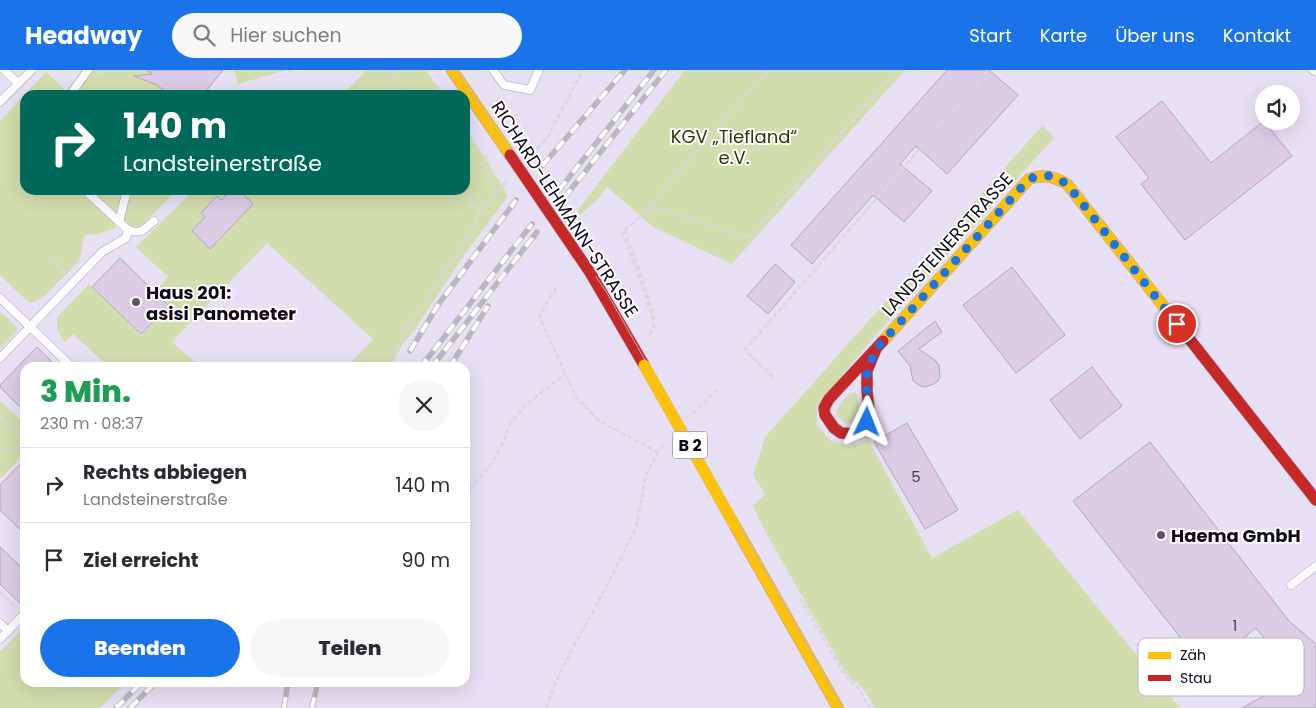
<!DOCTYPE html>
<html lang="de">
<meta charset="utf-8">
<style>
:root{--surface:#fff;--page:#f7f7f7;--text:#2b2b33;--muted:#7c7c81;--line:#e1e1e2;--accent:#1a73e8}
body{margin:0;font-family:Poppins,sans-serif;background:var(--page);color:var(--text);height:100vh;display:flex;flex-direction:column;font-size:19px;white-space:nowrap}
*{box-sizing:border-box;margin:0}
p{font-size:16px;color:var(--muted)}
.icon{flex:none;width:28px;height:28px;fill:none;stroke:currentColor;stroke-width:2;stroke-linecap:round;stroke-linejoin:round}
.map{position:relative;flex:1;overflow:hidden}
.panel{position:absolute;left:20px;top:292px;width:450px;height:325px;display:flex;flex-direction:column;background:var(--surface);border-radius:15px;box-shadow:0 5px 20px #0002}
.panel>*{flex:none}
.guide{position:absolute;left:20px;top:20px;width:450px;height:105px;border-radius:15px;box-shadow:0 5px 20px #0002;background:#00695c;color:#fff;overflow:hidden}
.controls{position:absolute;left:1255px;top:15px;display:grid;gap:10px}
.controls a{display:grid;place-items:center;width:45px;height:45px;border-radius:50%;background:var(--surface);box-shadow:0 5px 20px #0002;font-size:25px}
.pin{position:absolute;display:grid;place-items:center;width:42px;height:42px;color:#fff;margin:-21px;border:2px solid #fff;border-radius:50%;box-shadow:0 1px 5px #0007}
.me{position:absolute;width:55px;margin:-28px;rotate:2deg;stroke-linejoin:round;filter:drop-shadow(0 0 4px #0008)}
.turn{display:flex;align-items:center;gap:18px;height:105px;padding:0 20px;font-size:22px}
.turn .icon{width:65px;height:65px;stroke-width:2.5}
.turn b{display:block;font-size:35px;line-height:42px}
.round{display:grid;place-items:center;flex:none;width:52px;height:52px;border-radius:26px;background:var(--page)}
.head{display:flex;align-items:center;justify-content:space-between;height:85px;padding:0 20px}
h1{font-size:30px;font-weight:800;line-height:38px;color:#1e9e55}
.button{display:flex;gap:10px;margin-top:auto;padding:10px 20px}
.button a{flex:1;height:58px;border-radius:30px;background:var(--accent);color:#fff;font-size:20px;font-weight:800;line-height:58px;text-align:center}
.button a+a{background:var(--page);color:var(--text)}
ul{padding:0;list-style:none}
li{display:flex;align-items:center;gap:15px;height:75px;padding:0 20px;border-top:1px solid var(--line)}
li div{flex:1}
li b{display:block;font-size:19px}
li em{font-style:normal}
header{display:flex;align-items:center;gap:30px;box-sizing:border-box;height:70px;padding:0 25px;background:var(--accent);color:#fff}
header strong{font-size:24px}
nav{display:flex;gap:28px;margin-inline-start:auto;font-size:18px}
.search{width:350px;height:45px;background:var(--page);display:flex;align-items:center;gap:12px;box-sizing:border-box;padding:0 18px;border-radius:28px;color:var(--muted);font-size:19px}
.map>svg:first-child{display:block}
.green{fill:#d2ddae}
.building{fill:#dccbe5;stroke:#b1a6b9}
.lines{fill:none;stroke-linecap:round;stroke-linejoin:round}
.lane-casing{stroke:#a8a1b4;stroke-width:9}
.slow-casing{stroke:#a8a1b4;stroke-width:12}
.jam-casing{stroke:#a8a1b4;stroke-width:12}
.path{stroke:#d9d6dc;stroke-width:2.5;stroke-dasharray:5 2.5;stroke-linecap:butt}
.lane{stroke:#fbfafd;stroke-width:8}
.slow{stroke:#ffc107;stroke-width:11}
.jam{stroke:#c62828;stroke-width:11}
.tram{stroke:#b9b7bd;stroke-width:1}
.rail-casing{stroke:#b9b7bd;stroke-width:5.5}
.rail{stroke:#fff;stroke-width:4;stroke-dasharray:11;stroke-linecap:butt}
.slow-bridge-casing{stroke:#c6c2cd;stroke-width:12;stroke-linecap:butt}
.jam-bridge-casing{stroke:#c6c2cd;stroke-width:12;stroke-linecap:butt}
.slow-bridge{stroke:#ffc107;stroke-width:11}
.jam-bridge{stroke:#c62828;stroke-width:11}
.route{stroke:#1a73e8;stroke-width:9;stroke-dasharray:0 16.2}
.poi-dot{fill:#5b5467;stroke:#fff;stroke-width:2}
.labels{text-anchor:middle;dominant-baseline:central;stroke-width:4;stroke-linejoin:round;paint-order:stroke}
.number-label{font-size:15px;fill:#43394e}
.shield{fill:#fff;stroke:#58525f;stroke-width:1}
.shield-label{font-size:16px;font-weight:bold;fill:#10081b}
.park-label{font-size:18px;fill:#2d3705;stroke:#fff}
.street-label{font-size:18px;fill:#10081b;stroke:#fff}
.poi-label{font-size:18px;font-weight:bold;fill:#10081b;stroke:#fff;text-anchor:start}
.key{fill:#fff;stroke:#b7b5bb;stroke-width:1}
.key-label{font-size:14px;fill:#10081b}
</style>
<header>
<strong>Headway</strong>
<div class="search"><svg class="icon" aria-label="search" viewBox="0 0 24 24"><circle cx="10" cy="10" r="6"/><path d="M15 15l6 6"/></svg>Hier suchen</div>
<nav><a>Start</a><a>Karte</a><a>Über uns</a><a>Kontakt</a></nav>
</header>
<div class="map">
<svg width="1316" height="638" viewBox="0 0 1316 638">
<rect width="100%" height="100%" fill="#e7e0f4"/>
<!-- green -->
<g class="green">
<path d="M82,0H163L172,25H63Z"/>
<path d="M234,0H287L238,14Z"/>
<path d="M366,0H426L443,25H343Z"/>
<path d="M685,0H905L732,194L653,157L607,117L597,130L580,145L577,141Z"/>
<path d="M46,2L64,19L60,25H25V120H177L139,158L122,154L115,156L116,158L98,164L85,165L79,191L42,228L31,233L26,230L0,205V51Z"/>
<path d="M1043,55L1054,68L874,267L817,336V355L830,370L851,377L868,369L932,488L1018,440L1180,638H875L864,620L859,614L851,609L844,600L765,461L753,436L765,424L753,405L765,367Z"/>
<path d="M465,58L484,86L508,126L463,187L415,259L403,274L390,297H347L373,269L267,173L172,272L200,297H109L73,264L65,272L57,260V247L89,214L141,265L169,236L155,222L168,207L136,177L194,120H465Z"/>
<path d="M1,242L17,257L16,262L0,279V244Z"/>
<path d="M854,322L857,324L859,344L854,352L846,354L836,346C837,336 845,326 854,322Z"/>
<path d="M0,331L25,354V383L0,409Z"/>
<path d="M25,556V612L125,613L100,638H0V582Z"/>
</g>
<!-- building -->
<g class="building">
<path d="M147,0H223L203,25H170L157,15L134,6L152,4Z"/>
<path d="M947,0H989L1018,25L947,104L916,76L900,94L932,121L904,152L873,125L812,194L791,175Z"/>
<path d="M1162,31L1211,93L1264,51L1292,86L1185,170L1141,114L1149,108L1116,67Z"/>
<path d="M231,120H239L253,134L210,179L192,161L205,147L201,143L217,126L221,130Z"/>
<path d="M120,188L169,236L141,264L92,217Z"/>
<path d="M775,194L795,212L768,244L747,226Z"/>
<path d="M1012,197L1065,265L1016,303L963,235Z"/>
<path d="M935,251L942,262L919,279L936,291L939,296L940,306L938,311L934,314L925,317L921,316L913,311L910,296L898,281Z"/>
<path d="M37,277L58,298H25V342L0,317V315Z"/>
<path d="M1092,297L1122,336L1080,369L1050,330Z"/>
<path d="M907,353L958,440L925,459L874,372Z"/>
<path d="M1150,372L1289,551L1316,574V638H1242L1296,608L1256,558L1205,599L1073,431Z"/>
<path d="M25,389V464L0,440V415Z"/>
<path d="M0,477L25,501V538L0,514Z"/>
</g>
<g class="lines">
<!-- lane casing -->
<g class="lane-casing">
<g id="lane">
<path d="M4,0L18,13"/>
<path d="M493,0L504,15L530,20L539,0"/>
<path d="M1313,0L1316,2"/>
<path d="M70,25L88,0"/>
<path d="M0,32L32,0"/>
<path d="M85,120L128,160"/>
<path d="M119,152L127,120"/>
<path d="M0,228L73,298"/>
<path d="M0,288L102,182L126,168L128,160C142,165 144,159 154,151"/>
<path d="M1291,515L1316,496"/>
<path d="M0,553L8,561L0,569"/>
<path d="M8,561L25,543"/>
</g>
</g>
<!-- slow casing -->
<g class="slow-casing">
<g id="slow">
<path d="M452,0L510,85"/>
<path d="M883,271L1029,109C1045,104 1052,106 1067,114L1176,252"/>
<path d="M735,456L838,638"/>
</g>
</g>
<!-- jam casing -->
<g class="jam-casing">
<g id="jam">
<path d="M591,204L644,295"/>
<path d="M1176,252L1316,430"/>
<path d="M876,279L867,301V321L869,340L867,352L855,364L841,363L834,358L825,345L824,338L829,329L883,271"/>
</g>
</g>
<!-- path -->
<g class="path">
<path d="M390,0L406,25"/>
<path d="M99,1L104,6"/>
<path d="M289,2L291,0"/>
<path d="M208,21L213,25"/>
<path d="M532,84L547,68L583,0"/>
<path d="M488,85L481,94L497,121"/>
<path d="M465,120L479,143"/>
<path d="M651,136L750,167L896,0"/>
<path d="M625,160L654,243V251"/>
<path d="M51,187L67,204"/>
<path d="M556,218L539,246L576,327L599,351L658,382"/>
<path d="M650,265L654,257L651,243L646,227L622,162C634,152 648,143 655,129L768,0"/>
<path d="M386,298L409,255L468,168L479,143L506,112"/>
<path d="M773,307L745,280L988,0"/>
<path d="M693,344L717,320"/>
<path d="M0,346L25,370"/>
<path d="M0,382L25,376"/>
<path d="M465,425L490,396L502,375L511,352L526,335L565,304"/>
<path d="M0,522L15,537"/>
<path d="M800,528L848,610L857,616L870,638"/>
<path d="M546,638L561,600L603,523L636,458L646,405L658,382L665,374"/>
</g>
<!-- lane -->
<use href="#lane" class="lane"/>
<!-- slow -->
<use href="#slow" class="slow"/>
<!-- jam -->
<use href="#jam" class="jam"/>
<!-- tram -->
<path class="tram" d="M455,0L607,223L842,638"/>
<!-- rail casing -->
<g class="rail-casing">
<g id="rail">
<path d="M542,96L625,0"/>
<path d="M559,120L654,0"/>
<path d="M564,128L666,0"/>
<path d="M410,281L438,235L516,130"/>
<path d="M420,298L532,154"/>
<path d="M431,298L537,162"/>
<path d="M449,298L488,236"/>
<path d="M116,638L142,612"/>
<path d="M130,638L156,612"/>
<path d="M284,638L288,612"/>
<path d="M312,638L318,612"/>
</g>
</g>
<!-- rail -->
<use href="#rail" class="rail"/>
<!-- slow-bridge casing -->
<g class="slow-bridge-casing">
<path id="slow-bridge" d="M644,295L735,456"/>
</g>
<!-- jam-bridge casing -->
<g class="jam-bridge-casing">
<path id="jam-bridge" d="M510,85L591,204"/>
</g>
<!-- slow-bridge -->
<use href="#slow-bridge" class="slow-bridge"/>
<!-- jam-bridge -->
<use href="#jam-bridge" class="jam-bridge"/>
</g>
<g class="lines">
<!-- route -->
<path class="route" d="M867,352L870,340L867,321V301L876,279L1029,109C1047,103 1051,105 1067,114L1177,254"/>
</g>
<!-- markers -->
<g class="poi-dot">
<circle cx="136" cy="232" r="5"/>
<circle cx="1161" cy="465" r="5"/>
</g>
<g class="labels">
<!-- number labels -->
<g class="number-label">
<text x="916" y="406">5</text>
<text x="1235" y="555">1</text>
</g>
<!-- shield labels -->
<rect class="shield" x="672.5" y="361.5" width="35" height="27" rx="4"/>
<g class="shield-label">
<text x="690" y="375">B 2</text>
</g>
<!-- park labels -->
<g class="park-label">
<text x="734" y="66">KGV „Tiefland“<tspan x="734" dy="21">e.V.</tspan></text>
</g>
<!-- street labels -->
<g class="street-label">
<text transform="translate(565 139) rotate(57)">RICHARD-LEHMANN-STRASSE</text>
<text transform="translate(947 174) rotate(-48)">LANDSTEINERSTRASSE</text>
</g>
<!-- poi labels -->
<g class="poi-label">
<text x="146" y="222">Haus 201:<tspan x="146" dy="21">asisi Panometer</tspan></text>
<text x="1171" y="465">Haema GmbH</text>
</g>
</g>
<!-- legend -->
<rect x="1138" y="568" width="166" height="58" rx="8" class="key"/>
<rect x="1148" y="582" width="23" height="7" fill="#ffc107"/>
<rect x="1148" y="605" width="23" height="6" fill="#c62828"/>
<g class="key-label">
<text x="1180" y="590">Zäh</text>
<text x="1180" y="613">Stau</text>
</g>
</svg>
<div class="controls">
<a><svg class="icon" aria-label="sound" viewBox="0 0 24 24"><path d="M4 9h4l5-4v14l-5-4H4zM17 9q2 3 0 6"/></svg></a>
</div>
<div class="pin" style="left:1177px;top:254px;background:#d93025"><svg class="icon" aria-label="arrive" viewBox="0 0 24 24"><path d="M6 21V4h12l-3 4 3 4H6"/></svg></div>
<svg class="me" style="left:867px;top:352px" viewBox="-20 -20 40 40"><path d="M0-17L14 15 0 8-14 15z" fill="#1a73e8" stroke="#fff" stroke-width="4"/></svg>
<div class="guide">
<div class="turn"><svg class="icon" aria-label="right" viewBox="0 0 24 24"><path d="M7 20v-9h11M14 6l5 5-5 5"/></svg><div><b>140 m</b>Landsteinerstraße</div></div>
</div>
<section class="panel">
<div class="head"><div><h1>3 Min.</h1><p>230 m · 08:37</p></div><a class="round"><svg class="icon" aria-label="close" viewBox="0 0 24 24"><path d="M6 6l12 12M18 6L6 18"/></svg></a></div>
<ul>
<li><svg class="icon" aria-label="right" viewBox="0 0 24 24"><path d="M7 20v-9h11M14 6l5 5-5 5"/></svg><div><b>Rechts abbiegen</b><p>Landsteinerstraße</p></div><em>140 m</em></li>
<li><svg class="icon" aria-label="arrive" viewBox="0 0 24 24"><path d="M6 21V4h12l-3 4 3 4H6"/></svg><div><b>Ziel erreicht</b></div><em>90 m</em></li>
</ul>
<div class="button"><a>Beenden</a><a>Teilen</a></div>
</section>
</div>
